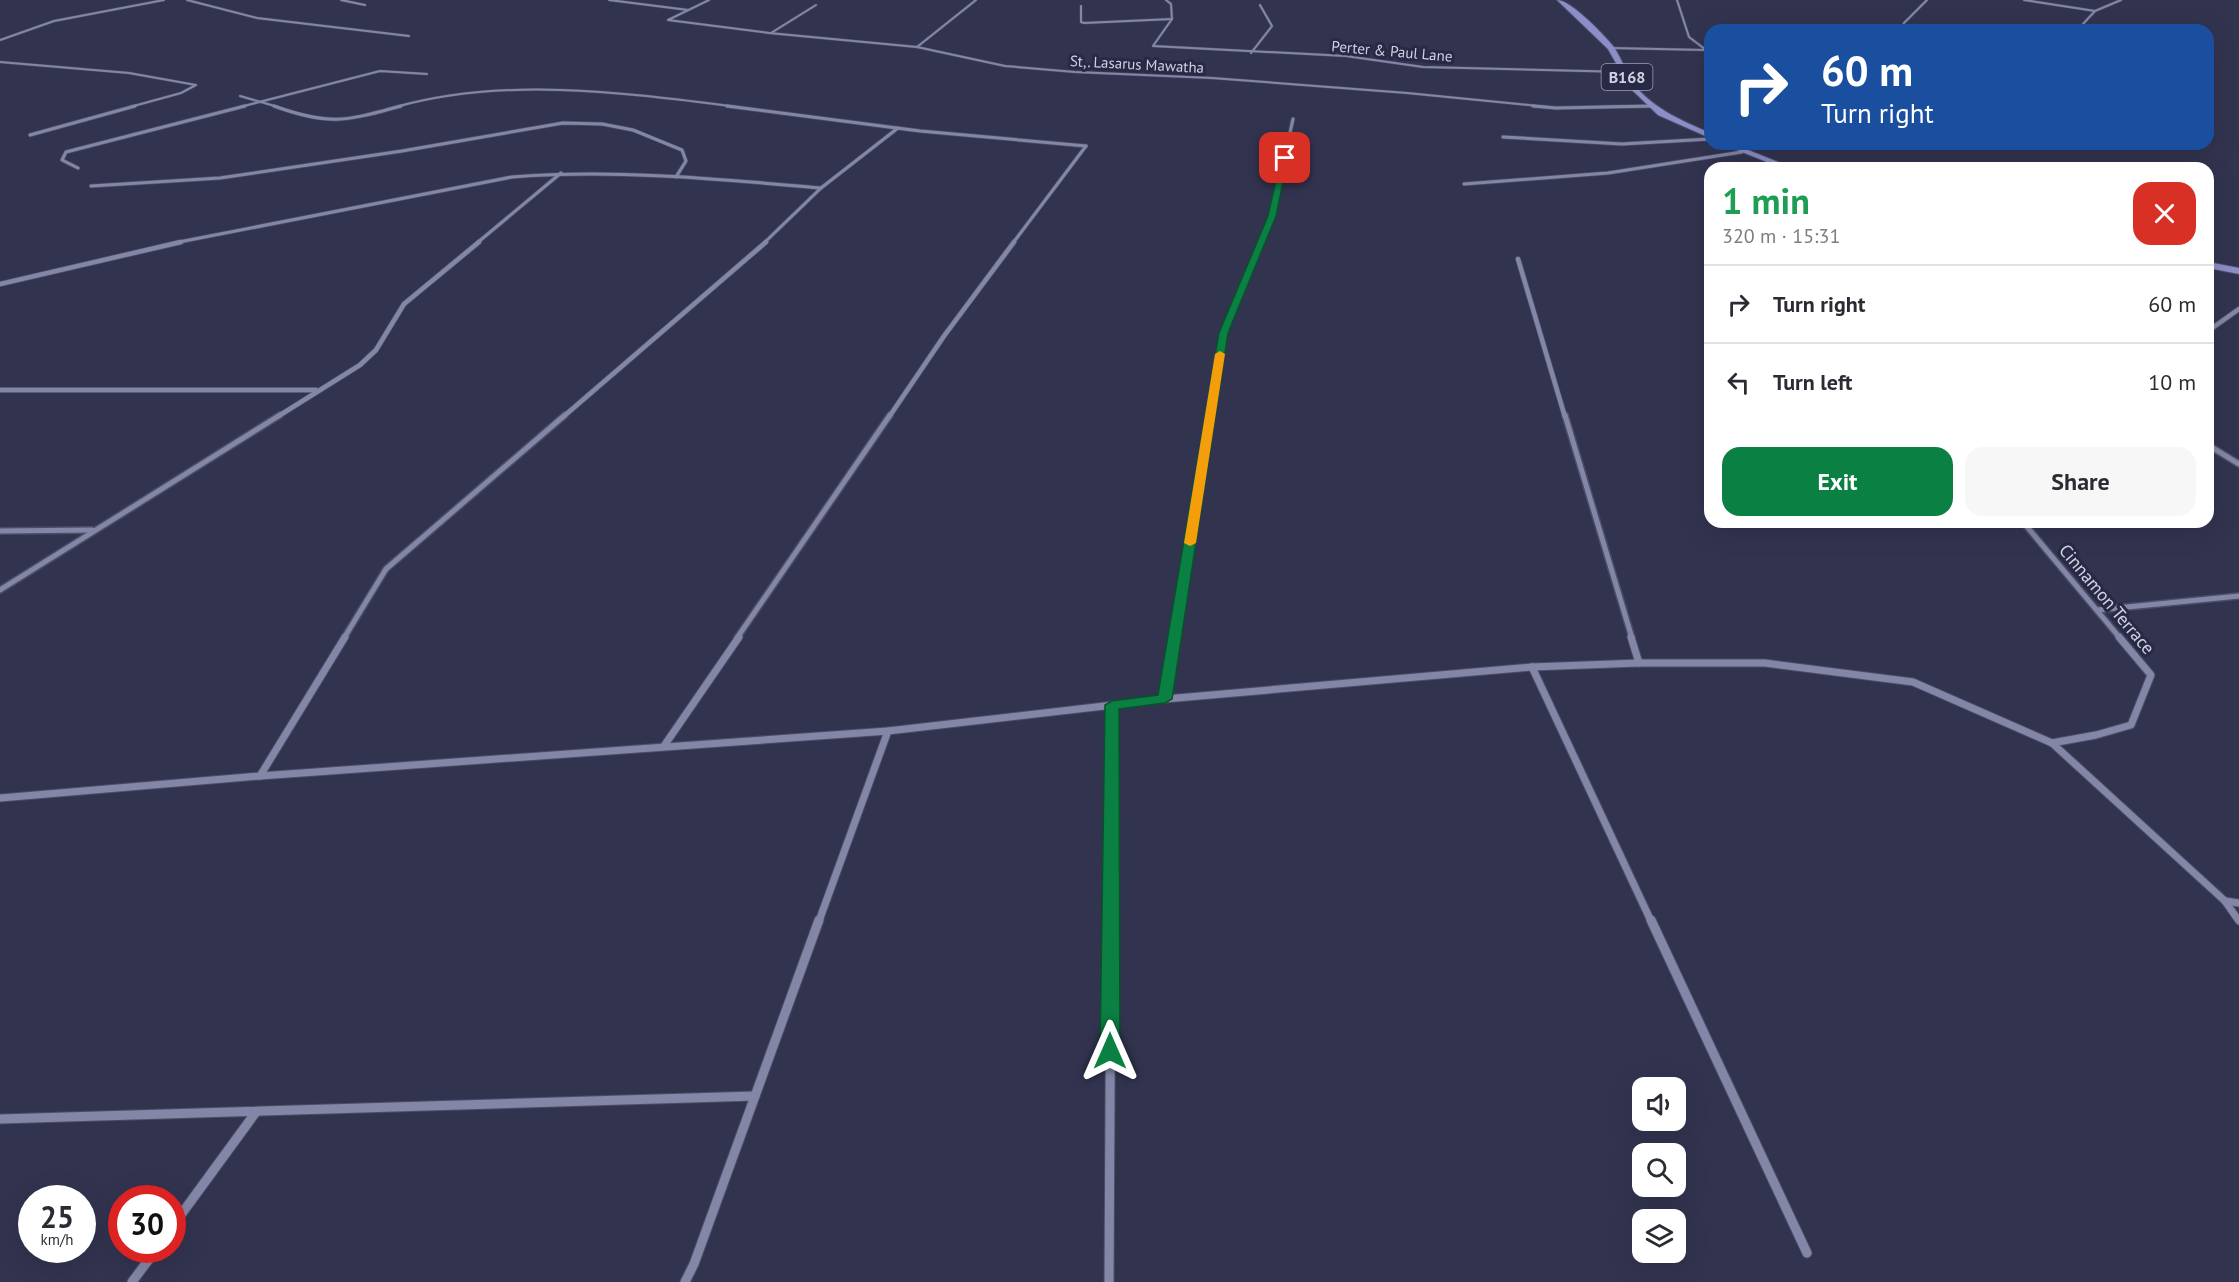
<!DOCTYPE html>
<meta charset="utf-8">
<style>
:root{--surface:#fff;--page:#f7f7f7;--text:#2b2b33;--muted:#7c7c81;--line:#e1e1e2;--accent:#0b8043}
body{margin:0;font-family:"PT Sans",sans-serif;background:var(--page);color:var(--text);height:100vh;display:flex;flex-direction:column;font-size:22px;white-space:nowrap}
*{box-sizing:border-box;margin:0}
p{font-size:20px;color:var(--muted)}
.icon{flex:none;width:33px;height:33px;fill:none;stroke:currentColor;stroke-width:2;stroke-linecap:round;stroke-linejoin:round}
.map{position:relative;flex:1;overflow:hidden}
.panel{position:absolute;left:1704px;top:162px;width:510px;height:366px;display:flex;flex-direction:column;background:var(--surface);border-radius:18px;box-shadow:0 6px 24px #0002}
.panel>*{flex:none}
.banner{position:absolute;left:1704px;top:24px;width:510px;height:126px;border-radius:18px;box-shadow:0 6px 24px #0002;background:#1a4fa0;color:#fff;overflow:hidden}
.fabs{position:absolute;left:1632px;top:1077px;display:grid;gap:12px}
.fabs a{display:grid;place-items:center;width:54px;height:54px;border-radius:12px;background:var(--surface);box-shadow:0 6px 24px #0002;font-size:30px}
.speed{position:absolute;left:18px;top:1185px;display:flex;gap:12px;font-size:30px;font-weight:700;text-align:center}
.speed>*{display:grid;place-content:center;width:78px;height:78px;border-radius:50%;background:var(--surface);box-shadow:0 6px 24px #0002;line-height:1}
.speed small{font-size:15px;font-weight:400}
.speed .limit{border:9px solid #d22;background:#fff;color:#111}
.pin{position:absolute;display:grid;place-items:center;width:51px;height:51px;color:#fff;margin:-26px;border-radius:12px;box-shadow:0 3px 9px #0006}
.me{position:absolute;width:66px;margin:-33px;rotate:0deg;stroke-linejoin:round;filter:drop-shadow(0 0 4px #0008)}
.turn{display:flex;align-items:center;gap:21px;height:126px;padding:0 18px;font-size:27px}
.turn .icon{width:78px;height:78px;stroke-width:2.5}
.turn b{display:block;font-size:42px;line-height:51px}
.round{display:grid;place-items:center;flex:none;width:63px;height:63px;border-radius:18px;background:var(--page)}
.head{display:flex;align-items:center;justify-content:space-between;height:102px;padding:0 18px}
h1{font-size:36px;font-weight:700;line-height:45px;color:#1e9e55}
.action{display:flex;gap:12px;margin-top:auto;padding:12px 18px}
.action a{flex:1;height:69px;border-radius:18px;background:var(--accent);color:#fff;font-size:24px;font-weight:700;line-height:69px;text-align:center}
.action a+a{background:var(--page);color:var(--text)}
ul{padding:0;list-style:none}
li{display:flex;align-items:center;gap:18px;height:78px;padding:0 18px;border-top:2px solid var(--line)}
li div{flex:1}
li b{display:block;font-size:22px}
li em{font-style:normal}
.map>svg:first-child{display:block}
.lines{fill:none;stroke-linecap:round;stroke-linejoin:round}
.minor-far5-casing{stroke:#4d4e65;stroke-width:3}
.minor-far4-casing{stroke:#4d4e65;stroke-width:4.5}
.minor-far3-casing{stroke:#4d4e65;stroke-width:6}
.minor-far2-casing{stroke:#4d4e65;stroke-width:8}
.minor-far1-casing{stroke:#4d4e65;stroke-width:9}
.minor-casing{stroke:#4d4e65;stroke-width:11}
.primary-casing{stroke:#4d4e65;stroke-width:2}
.minor-far5{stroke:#8386a7;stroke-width:2}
.minor-far4{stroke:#8386a7;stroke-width:3}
.minor-far3{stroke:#8386a7;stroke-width:4.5}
.minor-far2{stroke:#8386a7;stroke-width:5}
.minor-far1{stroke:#8386a7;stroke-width:7}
.minor{stroke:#8386a7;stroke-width:9}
.primary{fill:#8b8ec8;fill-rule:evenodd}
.route{fill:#0b8043;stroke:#07532c;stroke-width:1.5}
.slow{fill:#f59e0b}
.labels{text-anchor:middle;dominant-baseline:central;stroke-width:6;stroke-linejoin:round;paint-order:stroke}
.far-street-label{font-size:15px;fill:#d0d2e4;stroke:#282944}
.shield{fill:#282944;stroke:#9e9fb4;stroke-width:1.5}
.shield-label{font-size:16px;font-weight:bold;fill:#d0d2e4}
.street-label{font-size:18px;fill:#d0d2e4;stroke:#282944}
</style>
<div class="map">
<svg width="2239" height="1282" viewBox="0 0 2239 1282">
<rect width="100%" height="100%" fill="#32334f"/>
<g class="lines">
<!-- minor-far5 casing -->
<g class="minor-far5-casing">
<g id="minor-far5">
<path d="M187,0L257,18L409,36"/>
<path d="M341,0L365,5"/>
<path d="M609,0L688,10"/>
<path d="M709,0L668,20L769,33L917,47L1005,66L1075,72L1212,78L1407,93L1548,107"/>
<path d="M1166,0L1171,4L1172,19L1153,46L1346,56L1423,67L1625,72"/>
<path d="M1677,0L1689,37L1710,53"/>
<path d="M2024,0L2095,11"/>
<path d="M1081,6V22L1084,23L1172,19"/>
<path d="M1901,30L1904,23L1927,0"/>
<path d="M2083,30V24L2095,11L2121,0"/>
<path d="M771,33L816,5"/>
<path d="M0,40L54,21L164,0"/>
<path d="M917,47L976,0"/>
<path d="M1611,48L1705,50"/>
<path d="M1251,53L1272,26L1260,5"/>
<path d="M0,62L129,73L196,85L181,93L130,107"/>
<path d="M240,96L278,107"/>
<path d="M240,107L380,71L427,74"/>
<path d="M396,107C506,76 627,93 738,107"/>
<path d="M1594,107L1653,106"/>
</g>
</g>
<!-- minor-far4 casing -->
<g class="minor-far4-casing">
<g id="minor-far4">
<path d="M274,106C329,126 346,121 401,106"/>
<path d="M727,106L920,131L1086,146"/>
<path d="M1533,106L1556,108L1653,106"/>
<path d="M30,135L135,106"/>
<path d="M1503,137L1622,144L1710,139"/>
<path d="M78,168L62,160L66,152L245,106"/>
<path d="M1464,184L1608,173L1742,152"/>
<path d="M91,186L220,178L402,151L563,123L602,124L633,130L682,150L686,161L676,177"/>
<path d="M174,243L512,177C616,169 718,179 821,188"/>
<path d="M477,243L561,173"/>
<path d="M764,243L821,188L898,128"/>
<path d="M1013,243L1086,146"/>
<path d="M1261,243L1272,216L1293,119"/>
</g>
</g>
<!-- minor-far3 casing -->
<g class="minor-far3-casing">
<g id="minor-far3">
<path d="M1518,259L1565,417"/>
<path d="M0,284L181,242"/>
<path d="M2208,331L2239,309"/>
<path d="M0,390H316"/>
<path d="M277,417L360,365L376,350L404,304L479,242"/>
<path d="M563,417L766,242"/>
<path d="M889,417L944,336L1014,242"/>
<path d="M1210,417L1223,333L1261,242"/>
</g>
</g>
<!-- minor-far2 casing -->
<g class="minor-far2-casing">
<g id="minor-far2">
<path d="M1565,415L1632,638"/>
<path d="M2208,445L2239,464"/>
<path d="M2023,522L2120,638"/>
<path d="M0,531L92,530"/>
<path d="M0,590L280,415"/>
<path d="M2097,610L2239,596"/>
<path d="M344,638L386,569L565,415"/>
<path d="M737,638L890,415"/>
<path d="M1175,638L1210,415"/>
</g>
</g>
<!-- minor-far1 casing -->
<g class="minor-far1-casing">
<g id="minor-far1">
<path d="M1631,637L1639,663"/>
<path d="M1532,667L1651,921"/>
<path d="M1165,699L1175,637"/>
<path d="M2052,743L2096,735L2131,725L2151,675L2119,637"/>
<path d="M664,746L739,637"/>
<path d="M260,776L345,637"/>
<path d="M0,798L260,776L888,731L1165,699L1532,667L1639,663H1765L1913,682L2052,743L2225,901L2239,921"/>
<path d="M2225,901L2239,903"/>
<path d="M819,921L888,731"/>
<path d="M1111,921L1112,705"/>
</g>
</g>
<!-- minor casing -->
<g class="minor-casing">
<g id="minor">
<path d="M1651,920L1807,1253"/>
<path d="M0,1119L755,1096"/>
<path d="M172,1227L256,1112"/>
<path d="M132,1282L156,1250"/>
<path d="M685,1282L694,1264L819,920"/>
<path d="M1109,1282L1111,920"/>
</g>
</g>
<!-- primary casing -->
<g class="primary-casing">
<g id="primary">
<path d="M1557,0C1571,0 1604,35 1613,46C1622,58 1626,75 1636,87C1656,110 1683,121 1710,133V138L1658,115L1630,88L1608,49Z"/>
<path d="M1722,144H1733L1793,168H1782Z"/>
<path d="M2208,262L2239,268V274L2208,268Z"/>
</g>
</g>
<!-- minor-far5 -->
<use href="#minor-far5" class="minor-far5"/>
<!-- minor-far4 -->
<use href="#minor-far4" class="minor-far4"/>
<!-- minor-far3 -->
<use href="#minor-far3" class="minor-far3"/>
<!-- minor-far2 -->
<use href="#minor-far2" class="minor-far2"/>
<!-- minor-far1 -->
<use href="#minor-far1" class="minor-far1"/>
<!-- minor -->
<use href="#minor" class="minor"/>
<!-- primary -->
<use href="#primary" class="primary"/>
</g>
<!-- route -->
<path class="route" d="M1285,155L1288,158L1276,216L1228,333L1172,699L1165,703L1119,709L1120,1051L1117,1057L1110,1059L1103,1057L1100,1051L1105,705L1112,701L1158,695L1219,333L1268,216L1281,158Z"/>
<!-- slow -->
<path class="slow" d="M1220,351L1225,354L1196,543L1190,546L1184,543L1215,354Z"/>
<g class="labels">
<!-- far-street labels -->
<g class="far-street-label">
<text transform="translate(1392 51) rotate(5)">Perter &amp; Paul Lane</text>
<text transform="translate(1137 64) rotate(3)">St,. Lasarus Mawatha</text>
</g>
<!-- shield labels -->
<rect class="shield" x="1601.5" y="64" width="51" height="26" rx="4.5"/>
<g class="shield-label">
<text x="1627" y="77">B168</text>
</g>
<!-- street labels -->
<g class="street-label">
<text transform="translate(2107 599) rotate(50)">Cinnamon Terrace</text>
</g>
</g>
</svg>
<div class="fabs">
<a><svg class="icon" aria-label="sound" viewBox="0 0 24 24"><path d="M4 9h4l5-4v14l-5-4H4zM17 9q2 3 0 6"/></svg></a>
<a><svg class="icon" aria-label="search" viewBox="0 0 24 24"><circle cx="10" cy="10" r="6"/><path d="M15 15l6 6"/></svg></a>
<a><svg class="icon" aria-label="layers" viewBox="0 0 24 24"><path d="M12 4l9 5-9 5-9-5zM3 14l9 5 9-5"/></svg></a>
</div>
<div class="speed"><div>25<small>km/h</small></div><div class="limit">30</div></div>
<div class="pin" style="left:1285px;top:158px;background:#d93025"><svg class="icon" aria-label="arrive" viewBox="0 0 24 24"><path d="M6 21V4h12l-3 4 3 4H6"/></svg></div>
<svg class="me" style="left:1110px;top:1051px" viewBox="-20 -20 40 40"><path d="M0-17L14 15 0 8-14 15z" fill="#0b8043" stroke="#fff" stroke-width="4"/></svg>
<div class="banner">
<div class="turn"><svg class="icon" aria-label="right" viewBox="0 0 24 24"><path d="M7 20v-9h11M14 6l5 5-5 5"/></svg><div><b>60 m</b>Turn right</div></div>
</div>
<section class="panel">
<div class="head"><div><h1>1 min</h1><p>320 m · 15:31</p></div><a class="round" style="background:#d93025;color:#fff"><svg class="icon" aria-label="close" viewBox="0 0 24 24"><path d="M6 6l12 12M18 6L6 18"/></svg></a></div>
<ul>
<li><svg class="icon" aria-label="right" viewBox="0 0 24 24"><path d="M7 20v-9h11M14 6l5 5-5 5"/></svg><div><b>Turn right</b></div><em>60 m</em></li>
<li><svg class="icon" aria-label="left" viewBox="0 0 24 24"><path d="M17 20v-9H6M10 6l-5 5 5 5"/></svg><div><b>Turn left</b></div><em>10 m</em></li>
</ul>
<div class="action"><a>Exit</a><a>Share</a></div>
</section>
</div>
